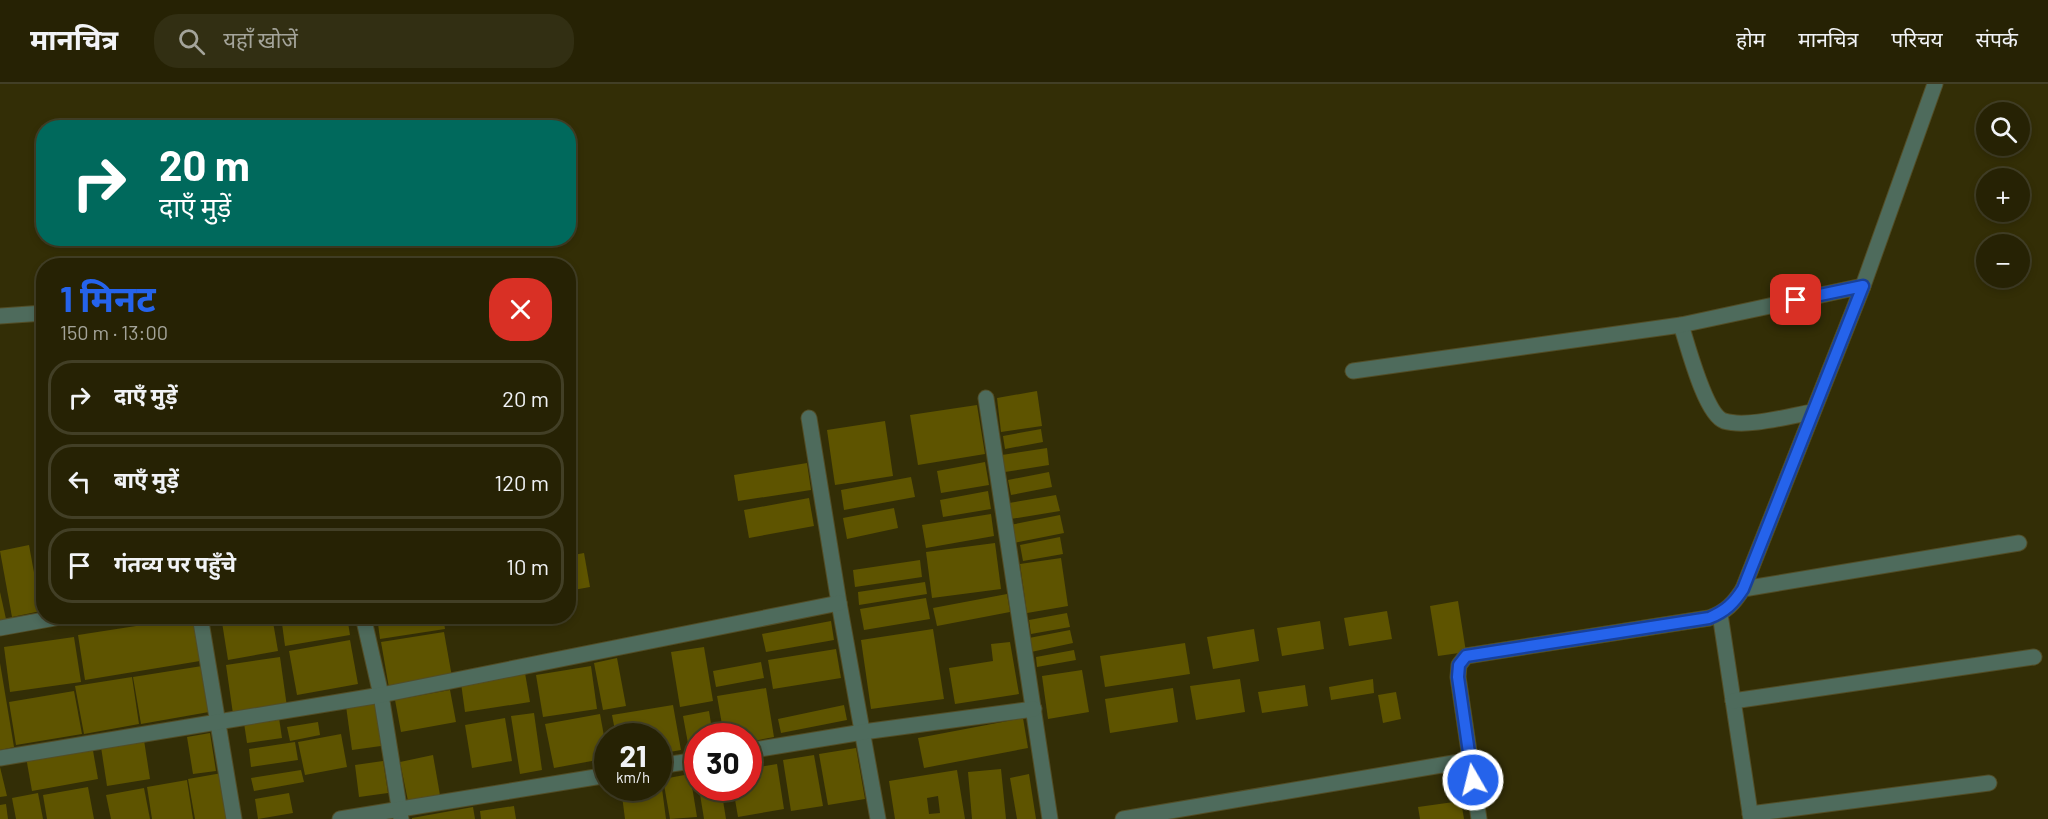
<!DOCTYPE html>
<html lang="hi">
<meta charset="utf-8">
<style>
:root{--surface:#262204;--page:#322f13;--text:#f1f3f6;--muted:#a4a49a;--line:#423f26;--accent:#2563eb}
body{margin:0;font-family:Barlow,"Noto Sans Devanagari",sans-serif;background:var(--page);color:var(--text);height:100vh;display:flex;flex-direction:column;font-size:22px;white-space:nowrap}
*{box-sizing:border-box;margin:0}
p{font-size:20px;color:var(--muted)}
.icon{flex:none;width:33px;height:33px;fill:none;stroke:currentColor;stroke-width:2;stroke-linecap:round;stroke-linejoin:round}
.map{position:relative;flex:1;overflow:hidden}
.sheet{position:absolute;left:36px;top:174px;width:540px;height:366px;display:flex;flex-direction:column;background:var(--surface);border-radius:24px;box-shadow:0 3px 9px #0003,0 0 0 2px var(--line)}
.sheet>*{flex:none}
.banner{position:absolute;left:36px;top:36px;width:540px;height:126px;border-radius:24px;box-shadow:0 3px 9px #0003,0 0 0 2px var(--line);background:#00695c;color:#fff;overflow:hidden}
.buttons{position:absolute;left:1976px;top:18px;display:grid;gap:12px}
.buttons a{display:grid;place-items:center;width:54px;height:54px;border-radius:50%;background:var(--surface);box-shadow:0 3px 9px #0003,0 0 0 2px var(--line);font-size:30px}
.speed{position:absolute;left:594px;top:639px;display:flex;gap:12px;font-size:30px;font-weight:700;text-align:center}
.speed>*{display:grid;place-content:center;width:78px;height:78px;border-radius:50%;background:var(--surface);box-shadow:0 3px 9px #0003,0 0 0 2px var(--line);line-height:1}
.speed small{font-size:15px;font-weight:400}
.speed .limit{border:9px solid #d22;background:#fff;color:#111}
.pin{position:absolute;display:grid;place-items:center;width:51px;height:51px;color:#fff;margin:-26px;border-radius:12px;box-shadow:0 3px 9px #0006}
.me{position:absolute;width:66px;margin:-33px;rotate:352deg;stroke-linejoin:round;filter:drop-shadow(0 0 4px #0008)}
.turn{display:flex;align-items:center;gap:21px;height:126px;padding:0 24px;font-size:27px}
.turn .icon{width:78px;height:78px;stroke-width:2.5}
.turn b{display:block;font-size:42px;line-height:51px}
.round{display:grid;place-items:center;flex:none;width:63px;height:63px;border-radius:24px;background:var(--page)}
.overview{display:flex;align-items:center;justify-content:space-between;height:102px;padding:0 24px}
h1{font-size:36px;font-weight:700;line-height:45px;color:var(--accent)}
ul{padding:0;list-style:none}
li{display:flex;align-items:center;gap:18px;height:75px;margin:0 12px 9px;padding:0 12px;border:3px solid var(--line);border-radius:24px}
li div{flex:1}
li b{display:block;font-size:22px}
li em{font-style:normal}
header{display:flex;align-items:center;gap:36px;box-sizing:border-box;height:84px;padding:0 30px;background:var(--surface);border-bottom:2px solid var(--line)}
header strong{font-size:28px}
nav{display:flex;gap:33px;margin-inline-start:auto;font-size:21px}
.search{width:420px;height:54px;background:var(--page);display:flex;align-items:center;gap:15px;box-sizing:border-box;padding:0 21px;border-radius:24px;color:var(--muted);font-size:22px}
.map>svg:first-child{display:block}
.building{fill:#5e5400;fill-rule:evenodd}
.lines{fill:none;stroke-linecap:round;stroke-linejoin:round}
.minor-casing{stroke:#524d26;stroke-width:17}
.minor{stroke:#4e6b5c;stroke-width:15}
.route-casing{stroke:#184099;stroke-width:15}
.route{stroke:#2563eb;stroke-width:10}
</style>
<header>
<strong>मानचित्र</strong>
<div class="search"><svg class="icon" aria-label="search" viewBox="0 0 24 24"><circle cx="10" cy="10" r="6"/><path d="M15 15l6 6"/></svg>यहाँ खोजें</div>
<nav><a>होम</a><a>मानचित्र</a><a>परिचय</a><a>संपर्क</a></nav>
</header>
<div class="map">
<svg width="2048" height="735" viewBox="0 0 2048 735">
<rect width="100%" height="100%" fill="#332e06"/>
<!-- building -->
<g class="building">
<path d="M1037,307L1042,342L1001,348L997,314Z"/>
<path d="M977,321L985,370L918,381L910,331Z"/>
<path d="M885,337L893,392L835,401L827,346Z"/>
<path d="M1041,345L1043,358L1005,365L1003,352Z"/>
<path d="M1047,364L1049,381L1005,388L1002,371Z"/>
<path d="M985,378L989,401L941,409L937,387Z"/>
<path d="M807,379L811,406L738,417L734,391Z"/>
<path d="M1049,388L1052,403L1011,411L1008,396Z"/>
<path d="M911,393L915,413L844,426L841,406Z"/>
<path d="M988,407L991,425L943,433L940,416Z"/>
<path d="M1056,411L1060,427L1011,435L1009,419Z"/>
<path d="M809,414L814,442L749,454L744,426Z"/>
<path d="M894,424L898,444L847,455L843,434Z"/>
<path d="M991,430L994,452L926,464L922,441Z"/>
<path d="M1060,431L1064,449L1014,459L1010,441Z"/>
<path d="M1060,453L1063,470L1023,477L1020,461Z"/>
<path d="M44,457V506H42L35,459Z"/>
<path d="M995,459L1001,505L932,514L926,468Z"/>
<path d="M29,461L41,527L12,533L0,467Z"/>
<path d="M584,469L590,503L568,507V472Z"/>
<path d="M1061,474L1068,522L1027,529L1020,480Z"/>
<path d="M920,476L922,493L855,503L853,486Z"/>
<path d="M925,498L927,510L859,521L858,508Z"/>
<path d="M0,508L6,535L0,536Z"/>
<path d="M1007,510L1010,528L937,542L933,524Z"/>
<path d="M926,514L930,535L864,546L860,525Z"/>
<path d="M1458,517L1466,568L1438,572L1430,522Z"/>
<path d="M1387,527L1392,555L1349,562L1344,534Z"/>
<path d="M1067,529L1070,543L1031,550L1029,536Z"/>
<path d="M172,532H198L206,576L85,596L78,551L136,542L135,539Z"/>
<path d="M221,532H272L278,567L228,576Z"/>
<path d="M281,532H347L350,551L285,562Z"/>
<path d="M377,532H443L445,545L380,555Z"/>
<path d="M831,537L834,556L766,568L762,550Z"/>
<path d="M1320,537L1324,565L1282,572L1277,544Z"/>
<path d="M933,545L944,615L871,625L861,556Z"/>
<path d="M1254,545L1259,577L1213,585L1207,553Z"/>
<path d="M1070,546L1073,559L1031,568L1029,554Z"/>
<path d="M444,548L452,593L389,604L381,558Z"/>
<path d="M74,553L81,598L10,608L4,563Z"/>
<path d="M350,556L358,600L297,611L289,567Z"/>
<path d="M1010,558L1019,610L955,620L949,584L993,577L991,560Z"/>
<path d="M1185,559L1190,590L1105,603L1100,572Z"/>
<path d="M704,563L713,617L680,623L671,568Z"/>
<path d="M836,565L841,594L773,605L768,576Z"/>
<path d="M1074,566L1076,576L1037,583L1036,573Z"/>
<path d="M280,573L287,623L233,630L226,581Z"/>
<path d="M617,574L626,622L603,626L594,579Z"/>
<path d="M761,578L764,594L716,603L713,587Z"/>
<path d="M0,579L14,663L0,666Z"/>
<path d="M202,582L209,628L141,640L133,593Z"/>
<path d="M591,582L597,625L543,633L536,591Z"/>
<path d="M1082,586L1089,628L1048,635L1042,592Z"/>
<path d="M525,589L530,618L465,628L461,599Z"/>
<path d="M132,593L139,640L84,650L75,602Z"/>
<path d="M1240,595L1245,628L1196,636L1190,602Z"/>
<path d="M1373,595L1374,609L1331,616L1329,603Z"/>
<path d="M1305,601L1308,622L1262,629L1258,608Z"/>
<path d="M766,604L774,653L748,658V652H724L717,612Z"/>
<path d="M1173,604L1178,638L1110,649L1105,615Z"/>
<path d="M450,606L456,638L401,648L395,616Z"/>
<path d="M74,607L82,650L16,661L9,618Z"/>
<path d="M1396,608L1401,635L1383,639L1378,611Z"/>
<path d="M376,618L381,662L352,666L346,622Z"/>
<path d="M673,621L681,666L658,670V652H616L612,631Z"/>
<path d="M844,621L847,636L781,649L778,635Z"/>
<path d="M709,627L713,652H698V663L689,665L683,632Z"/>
<path d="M534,629L542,686L520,690L511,632Z"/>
<path d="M600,630L608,674L554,684L545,640Z"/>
<path d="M279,634L282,654L247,659L244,639Z"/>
<path d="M505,634L512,677L472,684L465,641Z"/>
<path d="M1023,634L1028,664L924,684L918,654Z"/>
<path d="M318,638L320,651L290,657L287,643Z"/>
<path d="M210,649L216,687L193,690L187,653Z"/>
<path d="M341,650L347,683L305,691L298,658Z"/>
<path d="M144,656L150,695L107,702L101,663Z"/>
<path d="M295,658L298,676L251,683L249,665Z"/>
<path d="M92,661L98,695L32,707L26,673Z"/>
<path d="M856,664L865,715L828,721L819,670Z"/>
<path d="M433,671L440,711L408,717L400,678Z"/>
<path d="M814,671L823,722L791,727L783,676Z"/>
<path d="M383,677L388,709L359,713L355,681Z"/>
<path d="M777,680L784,725L738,733L733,704H748V685Z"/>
<path d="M0,683L7,712L0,713Z"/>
<path d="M1001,685L1006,735H972L968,688Z"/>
<path d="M301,686L304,698L254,707L251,694Z"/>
<path d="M957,686L965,735H895L889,697ZM938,712L940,729L929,730L927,714Z"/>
<path d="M222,689L230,735H195L188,695Z"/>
<path d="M690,690L697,733L670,735L663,695Z"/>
<path d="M1029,690L1036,735H1017L1010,694Z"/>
<path d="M187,696L193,735H152L147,703Z"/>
<path d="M661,697L666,735H625L621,704H658V698Z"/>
<path d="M88,703L94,735H47L43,711Z"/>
<path d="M144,704L150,735H111L106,711Z"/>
<path d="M699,704H721L726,735H704Z"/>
<path d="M38,709L43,735H16L12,714Z"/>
<path d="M289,709L293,729L258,735L255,715Z"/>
<path d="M1461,717L1464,735H1420L1418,723Z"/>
<path d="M6,720L8,735H0V721Z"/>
<path d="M514,722L516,735H481L480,727Z"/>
<path d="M473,723L475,735H412V734Z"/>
</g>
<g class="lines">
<!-- minor casing -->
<g class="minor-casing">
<g id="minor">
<path d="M0,232L44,229"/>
<path d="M1681,241C1688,262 1705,330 1724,337C1747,344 1789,332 1812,328"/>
<path d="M1353,287L1681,241L1863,202"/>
<path d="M986,314L1050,735"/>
<path d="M809,334L839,519L878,735"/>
<path d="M1743,505L2019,459"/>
<path d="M1720,530L1751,735"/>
<path d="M200,532L234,735"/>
<path d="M363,532L381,611L401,735"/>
<path d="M0,544L66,532"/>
<path d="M1733,617L2034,573"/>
<path d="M748,667L863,648L1034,625"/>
<path d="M0,674L381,611L839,519"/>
<path d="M658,682L698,676"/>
<path d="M1750,730L1989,699"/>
<path d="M340,735L608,691"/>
<path d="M1123,735L1471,676"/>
<path d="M1479,735L1458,593L1459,581L1466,572L1709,534C1726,528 1734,519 1743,505L1863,202L1935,0"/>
</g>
</g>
<!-- minor -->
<use href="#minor" class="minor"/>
</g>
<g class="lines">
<!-- route casing -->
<g class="route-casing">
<path id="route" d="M1473,696L1458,593L1459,581L1466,572L1709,534C1726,527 1734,519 1743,505L1863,202L1796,216"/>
</g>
<!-- route -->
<use href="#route" class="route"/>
</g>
</svg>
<div class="buttons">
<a><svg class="icon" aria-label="search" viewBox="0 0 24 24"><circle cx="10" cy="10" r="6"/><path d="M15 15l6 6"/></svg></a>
<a>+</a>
<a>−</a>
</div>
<div class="speed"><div>21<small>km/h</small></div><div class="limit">30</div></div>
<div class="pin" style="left:1796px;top:216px;background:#d93025"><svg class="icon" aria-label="arrive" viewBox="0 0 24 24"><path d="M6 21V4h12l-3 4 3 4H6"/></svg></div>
<svg class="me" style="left:1473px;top:696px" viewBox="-20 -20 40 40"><circle r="17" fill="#2563eb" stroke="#fff" stroke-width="3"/><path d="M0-11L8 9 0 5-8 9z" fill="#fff"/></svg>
<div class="banner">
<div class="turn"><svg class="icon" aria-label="right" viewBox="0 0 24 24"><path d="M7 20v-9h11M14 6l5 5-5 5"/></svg><div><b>20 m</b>दाएँ मुड़ें</div></div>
</div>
<section class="sheet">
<div class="overview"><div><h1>1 मिनट</h1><p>150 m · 13:00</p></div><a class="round" style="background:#d93025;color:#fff"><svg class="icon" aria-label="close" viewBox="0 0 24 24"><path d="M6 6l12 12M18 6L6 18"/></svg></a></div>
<ul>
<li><svg class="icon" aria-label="right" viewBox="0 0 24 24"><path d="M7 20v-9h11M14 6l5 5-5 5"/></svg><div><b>दाएँ मुड़ें</b></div><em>20 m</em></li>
<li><svg class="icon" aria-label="left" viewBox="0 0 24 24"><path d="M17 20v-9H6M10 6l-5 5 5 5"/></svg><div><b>बाएँ मुड़ें</b></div><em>120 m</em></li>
<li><svg class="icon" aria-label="arrive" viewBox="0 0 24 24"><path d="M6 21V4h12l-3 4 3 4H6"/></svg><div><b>गंतव्य पर पहुँचे</b></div><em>10 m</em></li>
</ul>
</section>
</div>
